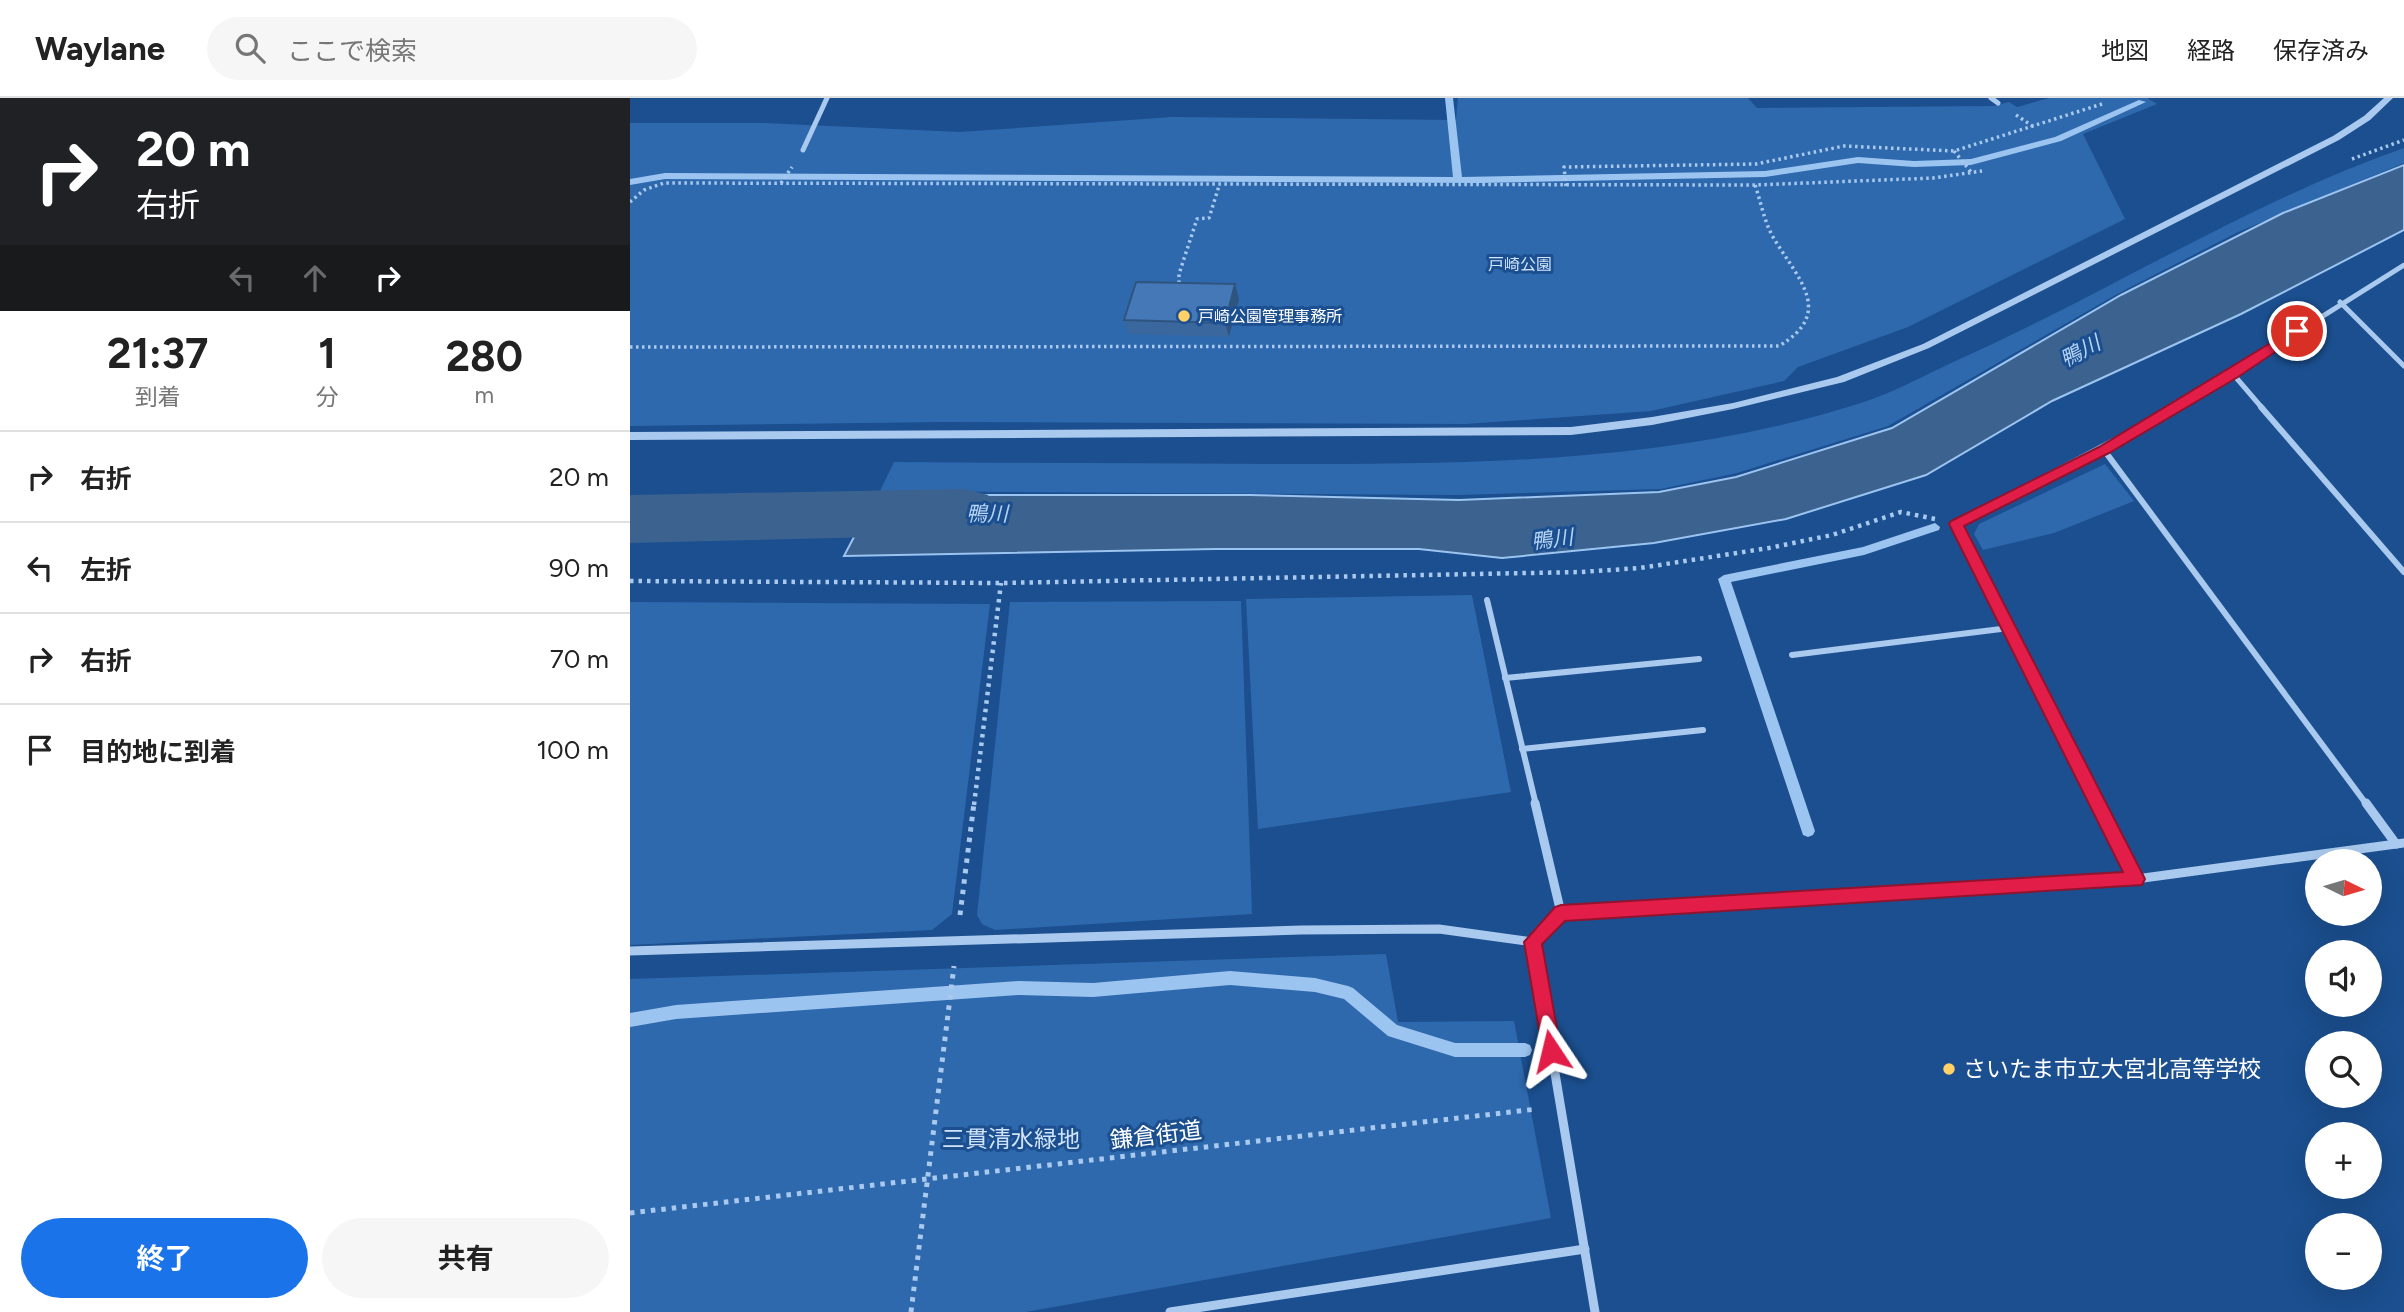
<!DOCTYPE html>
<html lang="ja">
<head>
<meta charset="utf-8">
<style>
  :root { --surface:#fff; --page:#f6f6f6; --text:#222; --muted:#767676; --line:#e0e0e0; --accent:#1a73e8 }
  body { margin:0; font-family:Figtree,"Noto Sans JP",sans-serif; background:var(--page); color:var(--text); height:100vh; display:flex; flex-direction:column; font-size:26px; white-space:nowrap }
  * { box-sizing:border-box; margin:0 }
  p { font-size:23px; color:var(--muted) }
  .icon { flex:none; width:38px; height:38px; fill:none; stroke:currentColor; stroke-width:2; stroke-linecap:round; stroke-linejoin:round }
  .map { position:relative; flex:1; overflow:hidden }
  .drawer { display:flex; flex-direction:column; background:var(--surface); width:630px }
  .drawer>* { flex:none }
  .top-card { background:#202124; color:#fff; overflow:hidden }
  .needle { width:46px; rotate:95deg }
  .fabs { position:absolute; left:1675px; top:751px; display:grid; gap:14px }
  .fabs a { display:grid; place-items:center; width:77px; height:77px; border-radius:50%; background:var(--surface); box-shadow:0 7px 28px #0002; font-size:35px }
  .pin { position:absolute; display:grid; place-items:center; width:60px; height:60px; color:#fff; margin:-30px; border:4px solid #fff; border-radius:50%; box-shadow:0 2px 7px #0007 }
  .me { position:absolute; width:77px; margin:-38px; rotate:350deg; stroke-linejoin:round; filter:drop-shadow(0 0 5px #0008) }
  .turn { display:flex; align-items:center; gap:24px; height:147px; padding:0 21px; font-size:32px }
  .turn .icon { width:91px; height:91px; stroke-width:2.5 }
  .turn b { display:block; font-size:49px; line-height:60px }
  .lanes { display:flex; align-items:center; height:66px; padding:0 21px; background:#0003; justify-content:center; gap:35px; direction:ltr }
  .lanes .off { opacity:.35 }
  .eta { display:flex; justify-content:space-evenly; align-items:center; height:119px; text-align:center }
  .eta b { font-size:42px; font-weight:700; line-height:49px }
  .action { display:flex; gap:14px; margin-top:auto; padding:14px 21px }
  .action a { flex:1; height:80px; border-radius:42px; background:var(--accent); color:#fff; font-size:28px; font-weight:700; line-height:80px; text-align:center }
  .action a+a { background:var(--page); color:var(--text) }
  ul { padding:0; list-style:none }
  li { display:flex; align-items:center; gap:21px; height:91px; padding:0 21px; border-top:2px solid var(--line) }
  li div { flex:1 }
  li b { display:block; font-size:26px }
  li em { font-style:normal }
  header { display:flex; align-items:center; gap:42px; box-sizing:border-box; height:98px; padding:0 35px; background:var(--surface); border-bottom:2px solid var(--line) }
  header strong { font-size:33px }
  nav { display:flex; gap:38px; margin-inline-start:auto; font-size:24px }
  .search { width:490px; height:63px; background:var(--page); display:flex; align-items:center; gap:18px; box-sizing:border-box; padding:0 24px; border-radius:38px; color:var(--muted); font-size:26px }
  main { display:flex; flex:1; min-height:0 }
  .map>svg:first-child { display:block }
  .green { fill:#2e69ad }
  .water { fill:#3c6290; stroke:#9cc4f0; stroke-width:2 }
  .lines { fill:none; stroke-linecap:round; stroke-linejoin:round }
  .stream { fill:#9cc4f0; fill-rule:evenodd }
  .river { fill:#3c6290; fill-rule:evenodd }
  .path-far2 { stroke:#a9c9ee; stroke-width:3.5; stroke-dasharray:2.5 3.5; stroke-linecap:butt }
  .path-far1 { stroke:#a9c9ee; stroke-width:4.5; stroke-dasharray:3.5 5; stroke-linecap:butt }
  .path { stroke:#a9c9ee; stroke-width:5; stroke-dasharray:4.5 6; stroke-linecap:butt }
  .minor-far2 { stroke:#a9c9ee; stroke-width:5 }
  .minor-far1 { stroke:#a9c9ee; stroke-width:6 }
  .minor { stroke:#a9c9ee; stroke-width:9 }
  .tertiary { fill:#a9c9ee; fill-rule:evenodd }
  .wall { fill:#3a679d }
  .shaded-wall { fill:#305480 }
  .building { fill:#4478b7; stroke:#305480; stroke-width:2 }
  .route { fill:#e11d48; stroke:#92132f; stroke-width:2 }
  .poi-dot { fill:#ffd166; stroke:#1b4f8f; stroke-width:2.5 }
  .labels { text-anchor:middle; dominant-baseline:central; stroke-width:6; stroke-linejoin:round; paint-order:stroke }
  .far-park-label { font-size:16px; fill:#cfe3fa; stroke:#1b4f8f }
  .far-poi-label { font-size:16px; fill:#fff; stroke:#1b4f8f; text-anchor:start }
  .water-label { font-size:21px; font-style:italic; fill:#b5d3f5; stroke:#1b4f8f }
  .near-poi-label { font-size:23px; fill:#fff; stroke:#1b4f8f; text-anchor:start }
  .near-street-label { font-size:23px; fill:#fff; stroke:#1b4f8f }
  .near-park-label { font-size:23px; fill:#cfe3fa; stroke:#1b4f8f }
</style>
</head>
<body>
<header>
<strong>Waylane</strong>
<div class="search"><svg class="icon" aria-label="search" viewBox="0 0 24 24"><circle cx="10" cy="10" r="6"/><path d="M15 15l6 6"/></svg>ここで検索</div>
<nav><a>地図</a><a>経路</a><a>保存済み</a></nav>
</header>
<main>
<section class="drawer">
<div class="top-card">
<div class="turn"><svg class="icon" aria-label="right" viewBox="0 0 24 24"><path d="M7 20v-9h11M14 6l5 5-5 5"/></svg><div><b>20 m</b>右折</div></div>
<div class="lanes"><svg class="icon off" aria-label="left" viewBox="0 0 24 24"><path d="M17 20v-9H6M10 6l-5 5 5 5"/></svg><svg class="icon off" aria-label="ahead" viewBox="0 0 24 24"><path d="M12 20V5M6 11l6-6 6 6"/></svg><svg class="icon" aria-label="right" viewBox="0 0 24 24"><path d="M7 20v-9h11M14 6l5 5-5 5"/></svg></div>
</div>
<div class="eta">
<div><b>21:37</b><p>到着</p></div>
<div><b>1</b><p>分</p></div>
<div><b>280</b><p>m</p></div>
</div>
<ul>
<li><svg class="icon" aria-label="right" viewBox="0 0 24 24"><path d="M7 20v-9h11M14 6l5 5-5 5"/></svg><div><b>右折</b></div><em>20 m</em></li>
<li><svg class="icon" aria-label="left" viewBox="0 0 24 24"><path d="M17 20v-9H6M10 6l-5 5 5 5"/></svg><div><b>左折</b></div><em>90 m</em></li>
<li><svg class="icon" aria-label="right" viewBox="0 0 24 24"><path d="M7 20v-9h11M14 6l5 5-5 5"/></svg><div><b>右折</b></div><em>70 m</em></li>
<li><svg class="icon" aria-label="arrive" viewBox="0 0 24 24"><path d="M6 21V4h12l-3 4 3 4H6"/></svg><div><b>目的地に到着</b></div><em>100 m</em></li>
</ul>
<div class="action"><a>終了</a><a>共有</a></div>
</section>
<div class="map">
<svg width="1774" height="1214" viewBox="0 0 1774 1214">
  <rect width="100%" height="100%" fill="#1b4f8f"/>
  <!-- green -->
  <g class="green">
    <polygon points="828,0 1118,0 1127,10 1363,8 1379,4 1387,9 1419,0 1517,0 1527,6 1453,36 1495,121 1278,229 1168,269 1154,283 1021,313 835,326 313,324 0,328 0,25 134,25 330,34 542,19 826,22"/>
    <path d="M 1774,50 L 1774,65 L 1608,134 L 1489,195 L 1258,328 L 1107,375 L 1031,391 L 828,397 L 250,393 L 264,364 C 394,365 523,365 652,366 C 848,366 1042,365 1231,305 C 1265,294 1299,275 1332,260 C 1481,193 1620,104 1774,50 Z"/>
    <polygon points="1475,366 1504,403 1424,435 1353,452 1344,436 1349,426"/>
    <polygon points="842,497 881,694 628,731 616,501"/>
    <polygon points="611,503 622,816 365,832 352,826 347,817 380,504"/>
    <polygon points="0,504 360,506 322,816 302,832 0,847"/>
    <polygon points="756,856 768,924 884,923 921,1120 396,1214 0,1214 0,881"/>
  </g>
  <!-- water -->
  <polygon class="water" points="1774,67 1774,132 1611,216 1422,303 1296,377 1156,421 1024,445 872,460 789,451 585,451 214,458 246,397 620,397 829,402 1029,394 1106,379 1262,330 1491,197 1653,115"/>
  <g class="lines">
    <!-- stream -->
    <g class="stream">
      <polygon points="815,0 823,0 832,79 1135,73 1228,59 1284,63 1341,61 1425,39 1509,2 1516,4 1431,43 1341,67 1284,69 1228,65 1135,79 850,85 35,81 0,87 0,81 35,75 823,79"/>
      <polygon points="1305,425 1310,429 1309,432 1234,457 1101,484 1185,733 1183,737 1178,739 1173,737 1088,481 1094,477 1233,449"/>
      <polygon points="600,873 685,880 718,888 723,890 767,927 825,945 895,945 900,947 902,952 900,957 895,959 825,959 758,938 714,901 685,894 600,887 463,899 389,897 46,921 0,929 0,915 46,907 389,883 463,885"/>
    </g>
    <!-- river -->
    <polygon class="river" points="335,391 358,397 367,414 358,431 335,437 0,445 0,397"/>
    <!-- path-far2 -->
    <g class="path-far2">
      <polyline points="1386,17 1404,29"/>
      <polyline points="1324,53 1341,74"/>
      <polyline points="1722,61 1774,42"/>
      <polyline points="151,85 162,69"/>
      <polyline points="936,88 934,69 1126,66 1214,48 1324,53 1472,6"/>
      <polyline points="0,104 14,92 34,85 1125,87 1303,80 1352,73"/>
      <polyline points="549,191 549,176 567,121 579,120 589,88"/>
      <path d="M 0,249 L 1149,248 C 1206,214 1167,180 1143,139 C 1134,123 1131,104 1125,87"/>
    </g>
    <!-- path-far1 -->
    <g class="path-far1">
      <polyline points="0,483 371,485 951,474 1010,470 1139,450 1202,437 1271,414 1305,421"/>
      <polyline points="344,707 371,485"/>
    </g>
    <!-- path -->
    <g class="path">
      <polyline points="330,817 344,705"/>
      <polyline points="0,1115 907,1011"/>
      <polyline points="281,1214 324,868"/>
    </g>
    <!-- minor-far2 -->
    <g class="minor-far2">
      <polyline points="1361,0 1368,5"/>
      <polyline points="173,52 197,0"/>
      <polyline points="1710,204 1774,268"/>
      <polyline points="1603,276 1633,311"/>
      <polyline points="1545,311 1774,167"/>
    </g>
    <!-- minor-far1 -->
    <g class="minor-far1">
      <polyline points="1631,309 1774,474"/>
      <polyline points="1474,352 1737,707"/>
      <polyline points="857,502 906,707"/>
      <polyline points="1162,557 1379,530"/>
      <polyline points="875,580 1069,561"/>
      <polyline points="892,651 1073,632"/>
      <polyline points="1469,707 1326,426 1548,309"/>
    </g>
    <!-- minor -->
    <g class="minor">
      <polyline points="905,705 931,815"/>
      <polyline points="1468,705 1506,781"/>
      <polyline points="1736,705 1766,746"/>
      <polyline points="0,853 671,832 809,831 903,844"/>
      <polyline points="540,1214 955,1151"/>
      <polyline points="965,1214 903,844 931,815 1506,781 1774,745"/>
    </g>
    <!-- tertiary -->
    <polygon class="tertiary" points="1754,0 1763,0 1740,22 1709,42 1299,250 1214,284 1103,311 1022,327 941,337 0,342 0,334 941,329 1022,319 1103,305 1207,279 1293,246 1703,38 1734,18"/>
  </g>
  <!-- wall -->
  <polygon class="wall" points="605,186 609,201 599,239 499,236 494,222"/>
  <!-- shaded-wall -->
  <polygon class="shaded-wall" points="605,186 609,201 599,239 595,225"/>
  <!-- building -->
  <polygon class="building" points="506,184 605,186 595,225 494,222"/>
  <!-- route -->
  <polygon class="route" points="1667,229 1673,233 1672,236 1608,279 1479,355 1334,428 1512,775 1515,781 1512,787 935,823 912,846 931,953 928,960 921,963 914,960 894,844 925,809 931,807 1493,774 1319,426 1321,423 1469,349"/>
  <!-- markers -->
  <g class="poi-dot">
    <circle cx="554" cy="218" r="7"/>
    <circle cx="1319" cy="971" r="7"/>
  </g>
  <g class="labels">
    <!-- far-park labels -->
    <g class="far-park-label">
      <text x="890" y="166">戸崎公園</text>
    </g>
    <!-- far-poi labels -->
    <g class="far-poi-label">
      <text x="568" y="218">戸崎公園管理事務所</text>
    </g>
    <!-- water labels -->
    <g class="water-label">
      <text transform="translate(1450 253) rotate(-28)">鴨川</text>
      <text x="357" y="415">鴨川</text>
      <text transform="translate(922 441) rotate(-7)">鴨川</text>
    </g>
    <!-- near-poi labels -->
    <g class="near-poi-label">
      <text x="1333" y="971">さいたま市立大宮北高等学校</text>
    </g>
    <!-- near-street labels -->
    <g class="near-street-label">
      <text transform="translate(526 1037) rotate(-7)">鎌倉街道</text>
    </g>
    <!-- near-park labels -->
    <g class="near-park-label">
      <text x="381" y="1041">三貫清水緑地</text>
    </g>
  </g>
</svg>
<div class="fabs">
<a><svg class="needle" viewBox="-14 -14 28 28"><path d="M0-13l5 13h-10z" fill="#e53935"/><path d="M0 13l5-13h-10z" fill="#767676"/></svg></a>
<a><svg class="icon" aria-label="sound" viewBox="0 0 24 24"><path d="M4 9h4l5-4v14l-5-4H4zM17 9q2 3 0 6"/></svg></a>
<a><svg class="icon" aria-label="search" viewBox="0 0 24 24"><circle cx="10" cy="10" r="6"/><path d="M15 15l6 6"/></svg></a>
<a>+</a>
<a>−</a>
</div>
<div class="pin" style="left:1667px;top:233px;background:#d93025"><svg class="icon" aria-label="arrive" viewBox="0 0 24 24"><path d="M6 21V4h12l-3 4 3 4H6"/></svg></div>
<svg class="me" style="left:921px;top:953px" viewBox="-20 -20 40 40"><path d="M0-17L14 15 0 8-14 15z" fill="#e11d48" stroke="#fff" stroke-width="4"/></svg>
</div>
</main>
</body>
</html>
